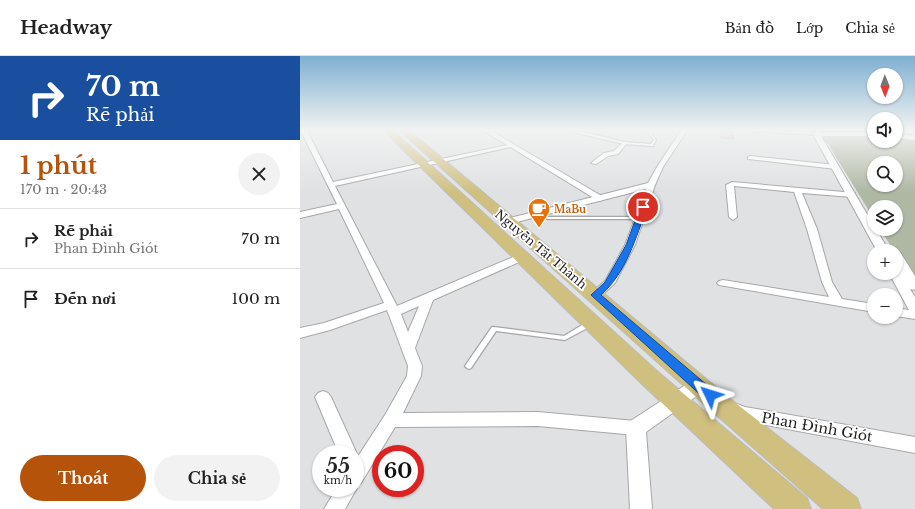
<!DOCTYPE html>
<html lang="vi">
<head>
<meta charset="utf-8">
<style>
  :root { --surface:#fff; --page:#f2f2f2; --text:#222; --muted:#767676; --line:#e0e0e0; --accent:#b45309 }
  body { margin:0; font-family:"Libre Baskerville",serif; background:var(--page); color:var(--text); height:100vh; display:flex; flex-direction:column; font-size:15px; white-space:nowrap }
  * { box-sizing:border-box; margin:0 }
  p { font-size:13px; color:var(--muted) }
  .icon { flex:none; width:22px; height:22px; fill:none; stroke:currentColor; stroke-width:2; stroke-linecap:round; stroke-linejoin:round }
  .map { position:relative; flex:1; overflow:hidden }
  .side { display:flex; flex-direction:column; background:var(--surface); width:300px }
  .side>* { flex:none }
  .banner { background:#1a4fa0; color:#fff; overflow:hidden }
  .needle { width:26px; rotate:179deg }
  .buttons { position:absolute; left:567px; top:12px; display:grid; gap:8px }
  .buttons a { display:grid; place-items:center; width:36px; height:36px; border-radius:50%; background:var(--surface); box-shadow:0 1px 3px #0004; font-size:20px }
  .speed { position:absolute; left:12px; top:389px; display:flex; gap:8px; font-size:20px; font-weight:700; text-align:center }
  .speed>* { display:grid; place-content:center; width:52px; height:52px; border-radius:50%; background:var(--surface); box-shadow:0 1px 3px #0004; line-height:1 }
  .speed small { font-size:10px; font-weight:400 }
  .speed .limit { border:6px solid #d22; background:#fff; color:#111 }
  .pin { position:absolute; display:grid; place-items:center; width:34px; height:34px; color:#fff; margin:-17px; border:2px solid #fff; border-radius:50%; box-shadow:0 1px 4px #0007 }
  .me { position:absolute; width:44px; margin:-22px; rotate:311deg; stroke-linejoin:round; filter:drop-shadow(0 0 3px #0008) }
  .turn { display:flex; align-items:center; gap:14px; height:84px; padding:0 20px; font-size:18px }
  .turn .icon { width:52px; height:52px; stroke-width:2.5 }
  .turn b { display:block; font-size:28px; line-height:34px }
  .round { display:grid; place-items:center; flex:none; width:42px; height:42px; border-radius:21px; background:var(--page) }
  .headline { display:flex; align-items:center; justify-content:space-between; height:68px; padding:0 20px }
  h1 { font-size:24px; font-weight:700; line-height:30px; color:var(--accent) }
  .button { display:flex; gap:8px; margin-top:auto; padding:8px 20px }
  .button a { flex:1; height:46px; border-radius:24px; background:var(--accent); color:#fff; font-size:16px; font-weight:700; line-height:46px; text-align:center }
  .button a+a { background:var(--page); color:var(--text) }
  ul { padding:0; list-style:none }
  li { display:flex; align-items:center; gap:12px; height:60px; padding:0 20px; border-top:1px solid var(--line) }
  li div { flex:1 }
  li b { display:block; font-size:15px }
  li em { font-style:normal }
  header { display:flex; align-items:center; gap:24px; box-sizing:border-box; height:56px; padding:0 20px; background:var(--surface); border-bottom:1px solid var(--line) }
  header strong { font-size:19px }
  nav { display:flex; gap:22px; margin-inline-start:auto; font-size:14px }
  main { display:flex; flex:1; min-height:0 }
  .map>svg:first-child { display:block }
  .green { fill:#afb8a3; fill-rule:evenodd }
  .building { fill:#dec0d6; stroke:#b0afb0 }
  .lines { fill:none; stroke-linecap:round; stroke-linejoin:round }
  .service-casing { stroke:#a7a7a8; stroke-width:2.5 }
  .minor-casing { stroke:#a7a7a8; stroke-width:2 }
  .tertiary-casing { stroke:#a7a7a8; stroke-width:2 }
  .primary-casing { stroke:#bcbcbc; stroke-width:2 }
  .service { fill:#fff; fill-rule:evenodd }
  .minor { fill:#fff; fill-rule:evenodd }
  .tertiary { fill:#fff; fill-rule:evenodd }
  .primary { fill:#d0c07f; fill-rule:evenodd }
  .route { fill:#1a73e8; stroke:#114b97 }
  .labels { text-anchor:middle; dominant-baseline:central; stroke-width:3.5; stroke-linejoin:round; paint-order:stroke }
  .far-food-label { font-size:10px; font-weight:bold; fill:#c56008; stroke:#fff; text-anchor:start }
  .street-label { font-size:12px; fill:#1f1f1f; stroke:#fff }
  .near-street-label { font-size:14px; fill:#1f1f1f; stroke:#fff }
</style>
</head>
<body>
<header>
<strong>Headway</strong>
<nav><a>Bản đồ</a><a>Lớp</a><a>Chia sẻ</a></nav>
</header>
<main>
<section class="side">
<div class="banner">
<div class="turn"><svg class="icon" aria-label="right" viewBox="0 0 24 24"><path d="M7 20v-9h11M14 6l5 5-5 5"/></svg><div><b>70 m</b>Rẽ phải</div></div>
</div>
<div class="headline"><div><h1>1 phút</h1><p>170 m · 20:43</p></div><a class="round"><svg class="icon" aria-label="close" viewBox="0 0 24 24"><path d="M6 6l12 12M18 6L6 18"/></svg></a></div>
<ul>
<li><svg class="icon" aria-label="right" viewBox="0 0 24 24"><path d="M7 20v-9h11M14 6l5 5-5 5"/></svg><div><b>Rẽ phải</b><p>Phan Đình Giót</p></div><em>70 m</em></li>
<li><svg class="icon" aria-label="arrive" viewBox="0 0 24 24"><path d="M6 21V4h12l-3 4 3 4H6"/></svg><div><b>Đến nơi</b></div><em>100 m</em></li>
</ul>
<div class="button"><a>Thoát</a><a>Chia sẻ</a></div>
</section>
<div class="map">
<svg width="615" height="453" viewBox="0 0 615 453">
  <rect width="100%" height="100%" fill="#e0e1e2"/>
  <!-- green -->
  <path class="green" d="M 519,78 L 574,78 L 574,85 L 596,85 L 596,80 L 615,82 L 615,230 L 596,195 L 594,195 L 580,173 L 596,173 L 596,151 L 574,151 L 574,163 L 528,88 ZM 574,107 L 596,107 L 596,129 L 574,129 Z"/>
  <!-- building -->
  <polygon class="building" points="422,73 433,73 434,83 421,82"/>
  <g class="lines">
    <!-- service casing -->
    <g class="service-casing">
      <g id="service">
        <polygon points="271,73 274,73 279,75 324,86 351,88 354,84 346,73 348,73 356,84 353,90 352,90 324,88 277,77"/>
        <polygon points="454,73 519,77 520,78 519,79 453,75"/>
        <polygon points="228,159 249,161 339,161 341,162 339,163 249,163 230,161 228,161"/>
        <polygon points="287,266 291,266 292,268 291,270 265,284 196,275 171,312 169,313 167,312 165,310 192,271 194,271 264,280"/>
      </g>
    </g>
    <!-- minor casing -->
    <g class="minor-casing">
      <g id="minor">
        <path d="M 0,73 L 6,73 L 33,126 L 212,88 L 215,90 L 35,130 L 97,250 L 218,199 L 226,199 L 227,201 L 226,203 L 133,244 L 115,292 L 122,310 L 121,320 L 103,357 L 238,356 L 336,365 L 342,367 L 344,372 L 342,377 L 336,379 L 238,370 L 95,371 L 61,427 L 56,429 L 57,432 L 45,453 L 24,453 L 37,432 L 55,432 L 55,405 L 85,359 L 107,320 L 108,310 L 87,254 L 30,274 L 0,282 L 0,272 L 24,267 L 84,247 L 39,153 L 0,162 L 0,156 L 37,148 ZM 119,250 L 108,276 L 101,258 Z"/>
        <polygon points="382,73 388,73 363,111 355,129 335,189 315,227 299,242 291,242 289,239 305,225 325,189 346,133 209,168 205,165 206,163 348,127 357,111"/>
        <polygon points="324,85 327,87 318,98 308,100 296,108 291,107 304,97 314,95"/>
        <polygon points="450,100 536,109 539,111 536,113 448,103 448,101"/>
        <polygon points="432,126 555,137 555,141 552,141 502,137 517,173 532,226 542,243 574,248 574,256 419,229 417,227 419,225 423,224 529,241 522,226 507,173 494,136 434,130 437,161 433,164 429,161 426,129"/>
        <polygon points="596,252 615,255 615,263 596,260"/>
        <polygon points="23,335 28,337 31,341 57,398 55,402 55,398 39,398 15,341 18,337"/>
        <polygon points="437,348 445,351 615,381 615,397 445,365 431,360 429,355 431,350"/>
      </g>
    </g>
    <!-- tertiary casing -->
    <g class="tertiary-casing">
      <g id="tertiary">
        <polygon points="181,73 188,73 305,142 300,145 297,144"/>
        <polygon points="514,73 520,73 521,76 574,76 574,80 521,80 574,170 574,173 576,173 589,195 577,195 514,80 516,78"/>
        <polygon points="596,78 615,80 615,84 596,82"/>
        <polygon points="596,195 600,196 615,220 615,234 610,233 615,241 615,258 610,256 589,217 596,217 596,213 599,214 596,209"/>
        <polygon points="399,322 405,324 408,329 405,334 346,376 352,453 330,453 326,372 329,366 393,324"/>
      </g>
    </g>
    <!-- primary casing -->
    <g class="primary-casing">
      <g id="primary">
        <polygon points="82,73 91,73 358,316 507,442 511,453 474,453 342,328"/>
        <polygon points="98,73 107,73 429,342 557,442 561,453 523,453 413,356"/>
      </g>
    </g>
    <!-- service -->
    <use href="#service" class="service"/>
    <!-- minor -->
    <use href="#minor" class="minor"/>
    <!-- tertiary -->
    <use href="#tertiary" class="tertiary"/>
    <!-- primary -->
    <use href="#primary" class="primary"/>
  </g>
  <!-- sky -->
  <linearGradient id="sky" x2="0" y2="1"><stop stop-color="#7eb0d1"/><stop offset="0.54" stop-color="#f1f2f2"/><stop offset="1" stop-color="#f1f2f2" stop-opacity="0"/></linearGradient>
  <rect width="615" height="136" fill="url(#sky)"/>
  <!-- route -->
  <path class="route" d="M 343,149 L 347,151 C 336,182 326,217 301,239 L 414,335 L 416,339 L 414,343 L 410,344 L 405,343 L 291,239 L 305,226 L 326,189 L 340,151 Z"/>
  <!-- icons -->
  <defs>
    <g id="cafe-pin" transform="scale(1.15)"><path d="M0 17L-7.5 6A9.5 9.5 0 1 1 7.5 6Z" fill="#e8710a" stroke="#fff"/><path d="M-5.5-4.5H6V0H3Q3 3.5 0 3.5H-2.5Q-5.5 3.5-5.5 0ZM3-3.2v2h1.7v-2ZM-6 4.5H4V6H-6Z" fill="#fff"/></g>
  </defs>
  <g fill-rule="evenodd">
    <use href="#cafe-pin" x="239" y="153"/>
  </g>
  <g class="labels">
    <!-- far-food labels -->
    <g class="far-food-label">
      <text x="254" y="153">MaBu</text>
    </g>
    <!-- street labels -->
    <g class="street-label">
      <text transform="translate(241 193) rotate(40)">Nguyễn Tất Thành</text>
    </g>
    <!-- near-street labels -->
    <g class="near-street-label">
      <text transform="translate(517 371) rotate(10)">Phan Đình Giót</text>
    </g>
  </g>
</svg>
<div class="buttons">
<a><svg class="needle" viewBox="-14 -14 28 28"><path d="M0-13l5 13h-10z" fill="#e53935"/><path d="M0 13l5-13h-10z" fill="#767676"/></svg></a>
<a><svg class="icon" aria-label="sound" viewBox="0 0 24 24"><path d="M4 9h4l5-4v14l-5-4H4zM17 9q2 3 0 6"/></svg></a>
<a><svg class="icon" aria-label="search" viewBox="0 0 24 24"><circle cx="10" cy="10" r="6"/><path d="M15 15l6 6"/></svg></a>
<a><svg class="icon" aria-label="layers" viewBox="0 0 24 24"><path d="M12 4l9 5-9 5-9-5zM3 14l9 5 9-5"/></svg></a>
<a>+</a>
<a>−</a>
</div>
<div class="speed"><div>55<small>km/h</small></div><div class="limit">60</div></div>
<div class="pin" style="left:343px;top:151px;background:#d93025"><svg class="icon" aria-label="arrive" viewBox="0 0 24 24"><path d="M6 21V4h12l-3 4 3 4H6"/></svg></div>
<svg class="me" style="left:410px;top:339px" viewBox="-20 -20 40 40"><path d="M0-17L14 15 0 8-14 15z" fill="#1a73e8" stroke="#fff" stroke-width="4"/></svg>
</div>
</main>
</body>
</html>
